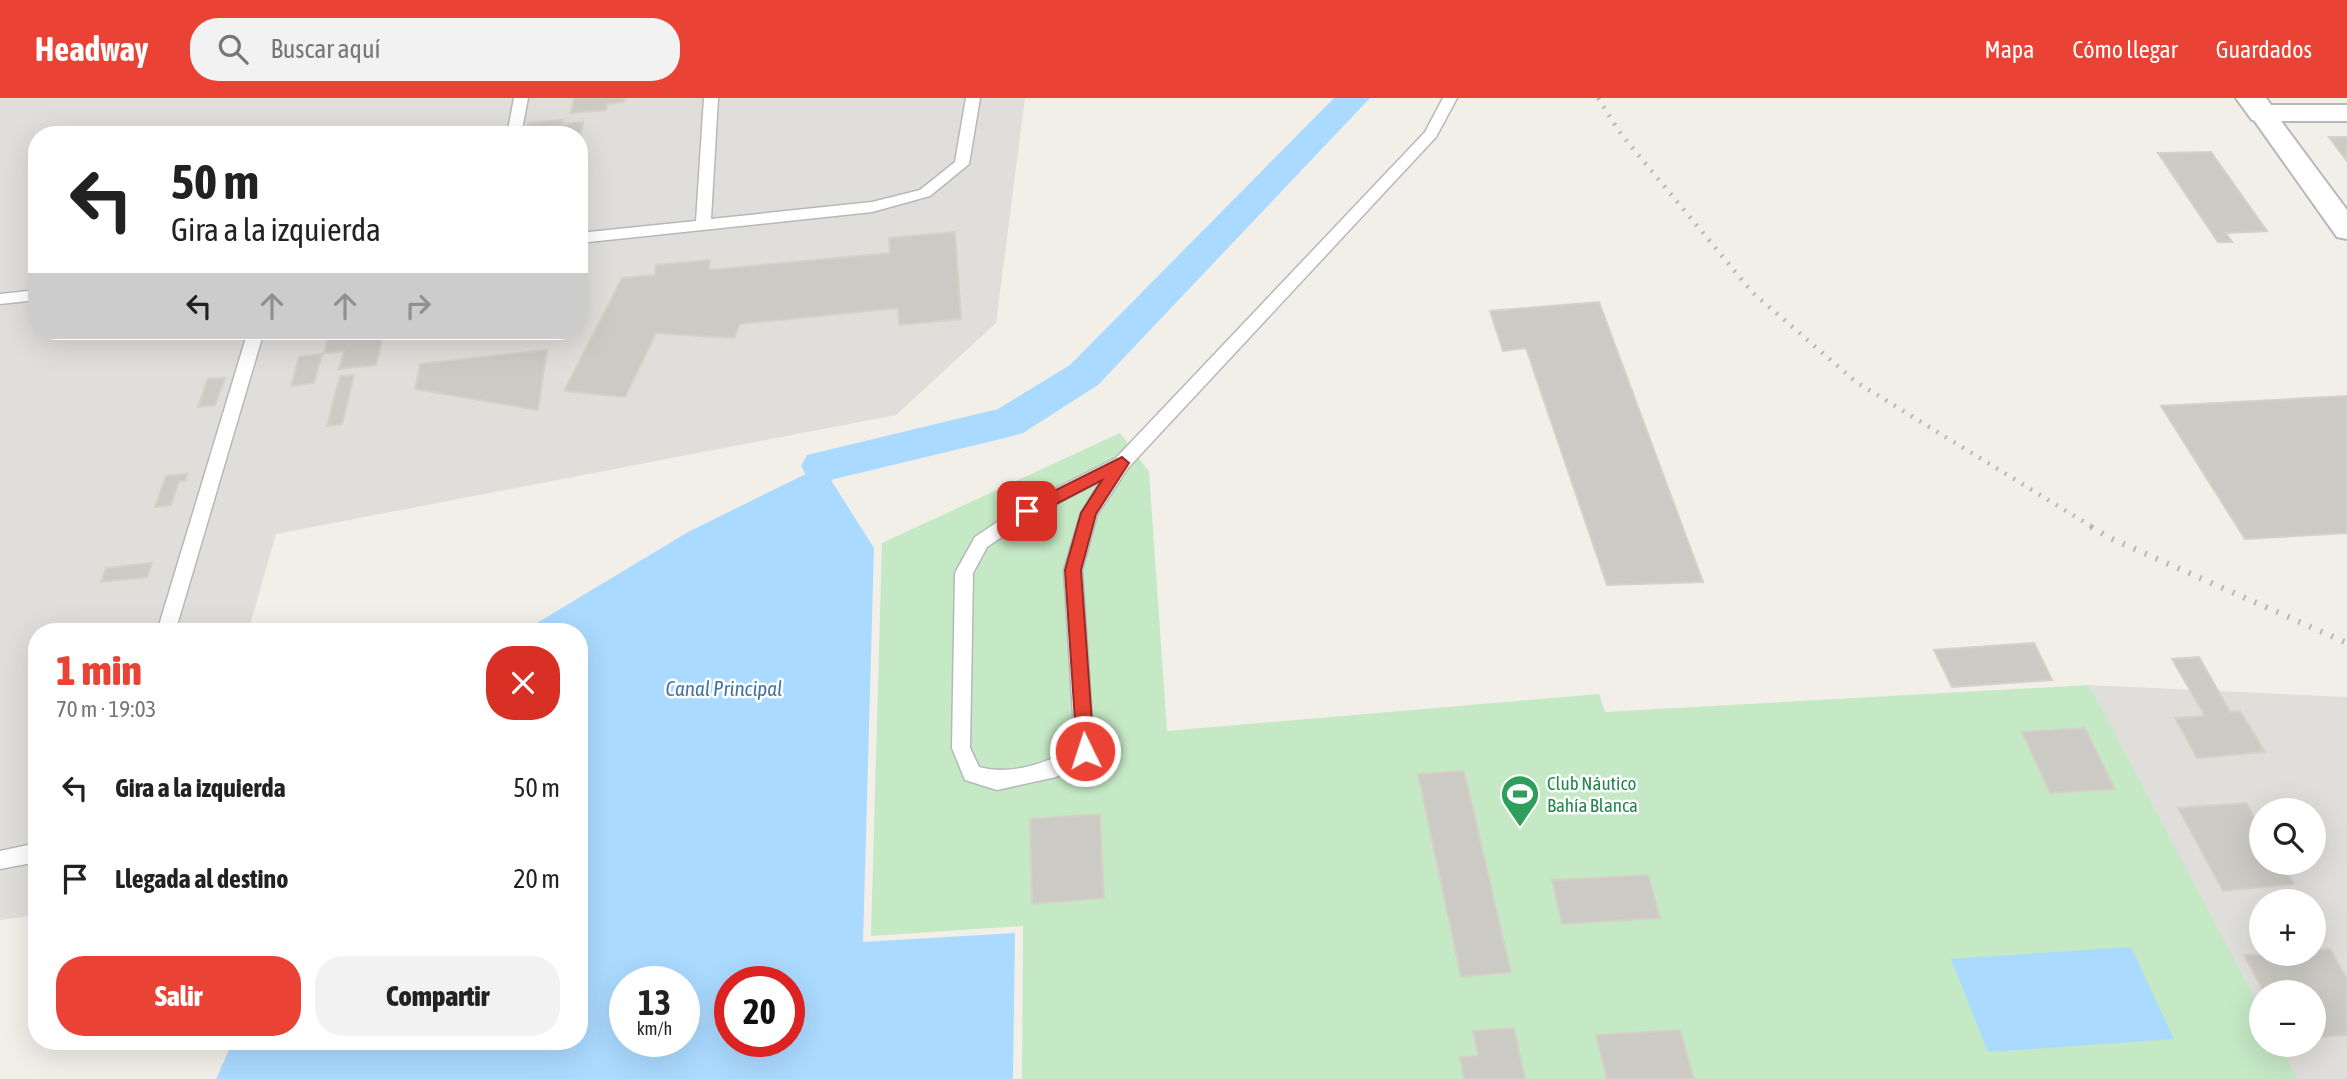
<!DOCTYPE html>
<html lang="es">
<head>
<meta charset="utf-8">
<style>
  :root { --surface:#fff; --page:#f2f2f2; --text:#222; --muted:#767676; --accent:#ea4335 }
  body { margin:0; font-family:"Asap Condensed",sans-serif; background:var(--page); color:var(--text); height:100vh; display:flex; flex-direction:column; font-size:26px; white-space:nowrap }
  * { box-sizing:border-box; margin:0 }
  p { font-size:23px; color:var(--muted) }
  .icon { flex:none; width:38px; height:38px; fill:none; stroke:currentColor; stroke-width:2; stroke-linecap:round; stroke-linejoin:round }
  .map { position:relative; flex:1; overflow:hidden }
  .side { position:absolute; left:28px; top:525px; width:560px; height:427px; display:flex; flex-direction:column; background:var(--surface); border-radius:28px; box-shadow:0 7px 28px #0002 }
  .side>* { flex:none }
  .top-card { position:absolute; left:28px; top:28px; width:560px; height:214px; border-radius:28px; box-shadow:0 7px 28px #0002; background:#fff; color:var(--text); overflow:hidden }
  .tools { position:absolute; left:2249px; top:700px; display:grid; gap:14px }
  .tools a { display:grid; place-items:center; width:77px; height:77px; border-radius:50%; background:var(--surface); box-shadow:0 7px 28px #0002; font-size:35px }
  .speed { position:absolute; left:609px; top:868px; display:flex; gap:14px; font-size:35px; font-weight:700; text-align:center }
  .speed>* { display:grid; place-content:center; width:91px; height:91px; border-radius:50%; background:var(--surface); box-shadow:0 7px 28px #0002; line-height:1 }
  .speed small { font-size:18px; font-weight:400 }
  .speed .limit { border:10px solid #d22; background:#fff; color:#111 }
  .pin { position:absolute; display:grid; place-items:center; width:60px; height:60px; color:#fff; margin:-30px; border-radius:14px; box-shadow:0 4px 10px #0006 }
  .me { position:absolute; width:77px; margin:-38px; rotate:356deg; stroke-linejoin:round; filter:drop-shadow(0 0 5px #0008) }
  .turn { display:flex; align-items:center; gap:24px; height:147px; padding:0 28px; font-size:32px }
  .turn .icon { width:91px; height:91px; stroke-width:2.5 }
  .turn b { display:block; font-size:49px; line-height:60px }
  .lanes { display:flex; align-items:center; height:66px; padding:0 28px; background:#0003; justify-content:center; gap:35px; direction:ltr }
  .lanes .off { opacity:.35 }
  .round { display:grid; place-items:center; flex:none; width:74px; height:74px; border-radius:28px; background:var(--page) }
  .summary { display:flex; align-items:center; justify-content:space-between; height:119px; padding:0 28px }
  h1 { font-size:42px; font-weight:800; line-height:52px; color:var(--accent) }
  .action { display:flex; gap:14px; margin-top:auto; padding:14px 28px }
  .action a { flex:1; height:80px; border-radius:28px; background:var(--accent); color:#fff; font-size:28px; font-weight:800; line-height:80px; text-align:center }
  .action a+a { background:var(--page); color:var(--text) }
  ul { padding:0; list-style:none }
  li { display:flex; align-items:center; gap:21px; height:91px; padding:0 28px }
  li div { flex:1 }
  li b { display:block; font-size:26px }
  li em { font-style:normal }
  header { display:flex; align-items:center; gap:42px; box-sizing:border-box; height:98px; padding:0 35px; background:var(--accent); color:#fff }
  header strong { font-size:33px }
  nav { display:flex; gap:38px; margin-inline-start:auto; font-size:24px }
  .search { width:490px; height:63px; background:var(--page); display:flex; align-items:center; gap:18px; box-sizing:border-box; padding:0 24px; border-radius:28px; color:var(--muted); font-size:26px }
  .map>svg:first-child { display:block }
  .industrial { fill:#e0deda; fill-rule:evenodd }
  .green { fill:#c5e8c5 }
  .water { fill:#aadaff; fill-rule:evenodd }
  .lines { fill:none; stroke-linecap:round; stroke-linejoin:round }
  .canal { fill:#aadaff; fill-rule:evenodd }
  .building { fill:#cccac5; stroke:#d6d1c6; stroke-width:2 }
  .lane-casing { stroke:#b5b8bc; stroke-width:3 }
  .street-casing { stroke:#b5b8bc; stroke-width:4 }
  .secondary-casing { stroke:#b6babf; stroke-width:4 }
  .lane { fill:#fff; fill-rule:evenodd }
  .street { fill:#fff; fill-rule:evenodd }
  .secondary { fill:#fff; fill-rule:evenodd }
  .rail-far1 { stroke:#b6b7b8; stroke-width:4.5; stroke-dasharray:2 8; stroke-linecap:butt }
  .rail { stroke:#b6b7b8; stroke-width:6; stroke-dasharray:2 10; stroke-linecap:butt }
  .route { fill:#ea4335; stroke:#982c22; stroke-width:2 }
  .labels { text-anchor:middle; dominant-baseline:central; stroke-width:5; stroke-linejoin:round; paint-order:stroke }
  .leisure-label { font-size:19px; fill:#27864d; stroke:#fff; text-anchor:start }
  .water-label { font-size:21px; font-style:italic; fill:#4174aa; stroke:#fff }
</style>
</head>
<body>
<header>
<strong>Headway</strong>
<div class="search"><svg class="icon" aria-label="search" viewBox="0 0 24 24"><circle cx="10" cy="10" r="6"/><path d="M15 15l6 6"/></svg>Buscar aquí</div>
<nav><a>Mapa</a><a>Cómo llegar</a><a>Guardados</a></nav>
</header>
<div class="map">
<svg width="2347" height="981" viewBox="0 0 2347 981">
  <rect width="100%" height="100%" fill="#f1efe8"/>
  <!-- industrial -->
  <g class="industrial">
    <path d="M 0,0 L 1025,0 L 996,225 L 896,317 L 276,436 L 248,534 L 37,534 L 37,817 L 0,822 ZM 37,37 L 579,37 L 579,233 L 37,233 Z"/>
    <path d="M 2089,587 L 2347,599 L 2347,981 L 2293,981 L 2275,947 L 2314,947 L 2314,894 L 2261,894 L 2261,919 ZM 2261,712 L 2314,712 L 2314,765 L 2261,765 ZM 2261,803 L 2314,803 L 2314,856 L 2261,856 Z"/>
  </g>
  <!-- green -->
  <polygon class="green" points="1120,335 1149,374 1167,633 1599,596 1605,614 2089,587 2261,912 2261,947 2279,947 2297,981 1022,981 1023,828 871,838 882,445"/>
  <!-- water -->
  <g class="water">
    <path d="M 822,368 L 874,450 L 863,844 L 1015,835 L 1013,981 L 216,981 L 233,943 L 579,943 L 579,534 L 522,534 L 688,434 ZM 625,884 L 684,884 L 684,943 L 625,943 ZM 730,884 L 789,884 L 789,943 L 730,943 Z"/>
    <polygon points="2131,849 2174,941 1988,954 1951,861"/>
  </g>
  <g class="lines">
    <!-- canal -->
    <polygon class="canal" points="1334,0 1370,0 1098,287 1023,335 1009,339 822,384 807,379 801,368 807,357 998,311 1070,267"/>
  </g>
  <!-- building -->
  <g class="building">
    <polygon points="574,0 625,0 624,4 607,6 606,12 571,15"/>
    <polygon points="563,22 563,26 583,24 579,47 579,37 525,37 528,25"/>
    <polygon points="2329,39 2347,39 2347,63"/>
    <polygon points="2211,54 2267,133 2226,135 2232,144 2218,144 2158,55"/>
    <polygon points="955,134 961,221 899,227 898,210 740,226 734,240 656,235 625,299 564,293 622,180 655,177 656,167 710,162 709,172 890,155 889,140"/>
    <polygon points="1599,204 1703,484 1607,487 1526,250 1503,253 1490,213"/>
    <polygon points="330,233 384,233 376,267 339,271 344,253 324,255"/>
    <polygon points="547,252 538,312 415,291 420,266"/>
    <polygon points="322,256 314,285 291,288 299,259"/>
    <polygon points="354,277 342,326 327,328 340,278"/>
    <polygon points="225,280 215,307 198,309 208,281"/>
    <polygon points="2347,298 2347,435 2245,441 2161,308"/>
    <polygon points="187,376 185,383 179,383 171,407 155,409 166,378"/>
    <polygon points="152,465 147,479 101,484 106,470"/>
    <polygon points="2034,545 2052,582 1952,589 1934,552"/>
    <polygon points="2199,559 2230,614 2240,613 2265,654 2197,660 2175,620 2205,618 2172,561"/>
    <polygon points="2085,630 2115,691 2050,695 2022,634"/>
    <polygon points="1464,673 1511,874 1461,879 1418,676"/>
    <polygon points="2246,705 2261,730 2261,765 2281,765 2294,786 2223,793 2178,710"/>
    <polygon points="1100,716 1104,800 1032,806 1030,721"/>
    <polygon points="1648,777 1660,820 1562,826 1552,782"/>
    <polygon points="2330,851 2347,881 2347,937 2314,940 2314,894 2264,894 2244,857 2314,856 2314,852"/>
    <polygon points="1514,930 1525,981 1464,981 1460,959 1478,958 1473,933"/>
    <polygon points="1680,932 1694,981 1607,981 1596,937"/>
  </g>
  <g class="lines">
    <!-- lane casing -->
    <g class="lane-casing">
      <g id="lane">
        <polygon points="514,0 528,0 521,37 507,37"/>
        <polygon points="704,0 718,0 711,121 872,104 920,92 955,64 966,0 980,0 969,66 930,98 872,114 579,145 579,135 696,123"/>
        <path d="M 1443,0 L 1457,0 L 1436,39 L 1128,370 L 1097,417 L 1082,472 L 1094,653 L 1092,659 L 1056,679 L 997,692 L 965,682 L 952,650 L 955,475 L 975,439 L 1021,408 L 1116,360 L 1425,34 ZM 1101,383 L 1081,415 L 1064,472 L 1075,649 C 1047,665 1011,678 979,669 L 970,650 L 973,475 L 987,449 L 1033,418 Z"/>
        <polygon points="37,192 37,202 0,206 0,196"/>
        <polygon points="248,233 264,233 175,534 157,534"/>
        <polygon points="37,745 37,764 0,771 0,753"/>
      </g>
    </g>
    <!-- street casing -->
    <g class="street-casing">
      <polygon id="street" points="2262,7 2347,7 2347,23 2281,23 2347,112 2347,141 2337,139 2249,15 2253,9"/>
    </g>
    <!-- secondary casing -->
    <g class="secondary-casing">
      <polygon id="secondary" points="2236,0 2266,0 2277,15 2272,22 2262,24 2252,22"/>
    </g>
    <!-- lane -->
    <use href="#lane" class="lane"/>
    <!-- street -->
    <use href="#street" class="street"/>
    <!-- secondary -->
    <use href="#secondary" class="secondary"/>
    <!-- rail-far1 -->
    <polyline class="rail-far1" points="1598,0 1621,36 1752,194 1856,284 2094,430"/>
    <!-- rail -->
    <polyline class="rail" points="2091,429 2110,440 2347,545"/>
  </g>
  <!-- route -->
  <polygon class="route" points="1122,359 1129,365 1096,416 1081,472 1094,653 1091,658 1085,660 1079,658 1077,653 1065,472 1081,415 1102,382 1033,418 1027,419 1020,413 1022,409"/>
  <!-- icons -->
  <defs>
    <g id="stadium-pin" transform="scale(2.0125)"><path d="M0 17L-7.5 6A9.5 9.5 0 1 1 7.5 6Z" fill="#2e9e5b" stroke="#fff"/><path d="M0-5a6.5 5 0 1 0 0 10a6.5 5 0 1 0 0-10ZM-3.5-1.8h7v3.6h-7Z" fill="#fff"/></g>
  </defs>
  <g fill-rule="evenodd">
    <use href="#stadium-pin" x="1520" y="696"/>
  </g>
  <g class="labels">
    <!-- leisure labels -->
    <g class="leisure-label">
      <text x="1547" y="685">Club Náutico<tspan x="1547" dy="22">Bahía Blanca</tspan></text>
    </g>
    <!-- water labels -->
    <g class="water-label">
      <text x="724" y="590">Canal Principal</text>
    </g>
  </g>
</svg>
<div class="tools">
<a><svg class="icon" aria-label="search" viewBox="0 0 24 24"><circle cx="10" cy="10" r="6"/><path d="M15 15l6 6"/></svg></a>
<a>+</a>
<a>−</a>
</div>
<div class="speed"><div>13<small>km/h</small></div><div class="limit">20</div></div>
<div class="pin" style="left:1027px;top:413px;background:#d93025"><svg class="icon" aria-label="arrive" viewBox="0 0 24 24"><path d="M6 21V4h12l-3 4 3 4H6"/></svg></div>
<svg class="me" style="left:1085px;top:653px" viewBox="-20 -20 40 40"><circle r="17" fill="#ea4335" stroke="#fff" stroke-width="3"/><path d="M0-11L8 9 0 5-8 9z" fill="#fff"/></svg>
<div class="top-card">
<div class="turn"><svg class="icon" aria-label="left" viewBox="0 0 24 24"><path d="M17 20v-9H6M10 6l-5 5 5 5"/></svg><div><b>50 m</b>Gira a la izquierda</div></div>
<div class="lanes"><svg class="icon" aria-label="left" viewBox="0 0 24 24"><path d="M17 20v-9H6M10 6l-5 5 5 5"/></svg><svg class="icon off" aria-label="ahead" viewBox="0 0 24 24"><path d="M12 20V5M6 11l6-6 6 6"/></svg><svg class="icon off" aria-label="ahead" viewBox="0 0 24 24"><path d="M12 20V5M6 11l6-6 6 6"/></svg><svg class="icon off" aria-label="right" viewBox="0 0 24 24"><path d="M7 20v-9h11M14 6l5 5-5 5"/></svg></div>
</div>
<section class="side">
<div class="summary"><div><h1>1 min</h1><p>70 m · 19:03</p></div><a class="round" style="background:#d93025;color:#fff"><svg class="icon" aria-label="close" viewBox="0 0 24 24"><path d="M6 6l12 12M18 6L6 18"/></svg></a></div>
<ul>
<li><svg class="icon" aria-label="left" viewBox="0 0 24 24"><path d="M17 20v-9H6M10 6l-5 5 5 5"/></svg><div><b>Gira a la izquierda</b></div><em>50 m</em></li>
<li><svg class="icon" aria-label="arrive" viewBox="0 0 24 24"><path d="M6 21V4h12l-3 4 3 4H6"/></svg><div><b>Llegada al destino</b></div><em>20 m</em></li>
</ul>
<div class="action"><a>Salir</a><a>Compartir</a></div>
</section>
</div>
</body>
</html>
